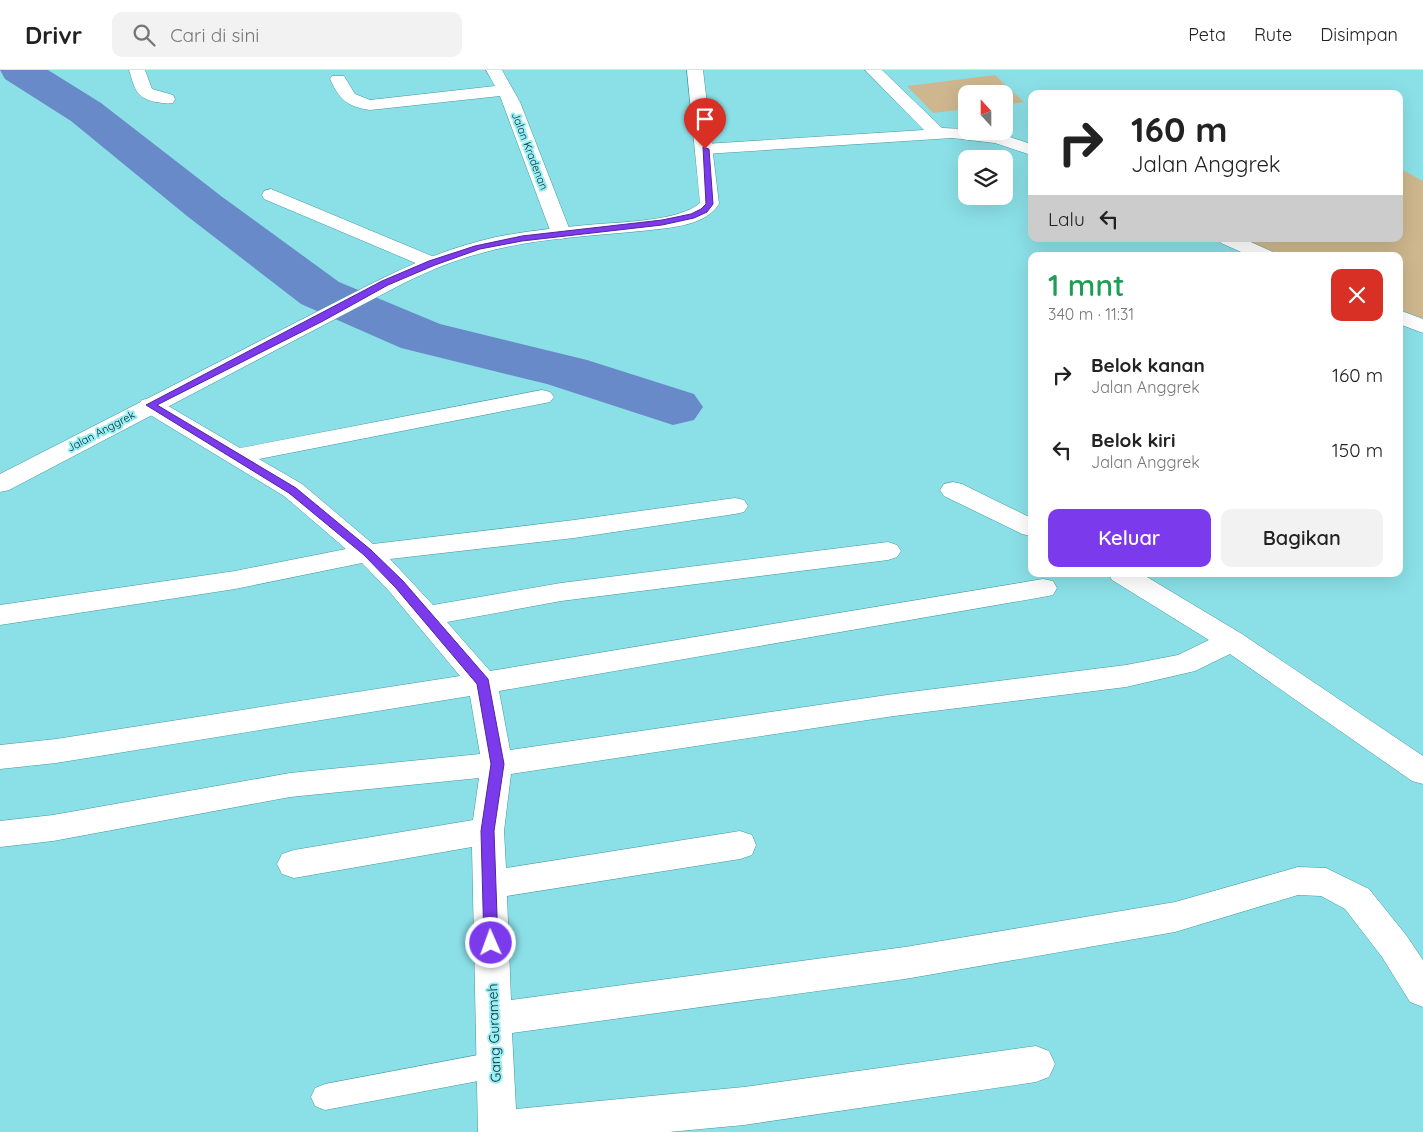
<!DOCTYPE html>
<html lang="id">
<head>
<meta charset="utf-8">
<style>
  :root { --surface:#fff; --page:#f2f2f2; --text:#222; --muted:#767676; --line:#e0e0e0; --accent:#7c3aed }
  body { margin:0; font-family:Quicksand,sans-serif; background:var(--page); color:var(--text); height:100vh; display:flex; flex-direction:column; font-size:19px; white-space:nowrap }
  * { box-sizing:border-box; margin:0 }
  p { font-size:16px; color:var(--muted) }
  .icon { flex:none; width:28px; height:28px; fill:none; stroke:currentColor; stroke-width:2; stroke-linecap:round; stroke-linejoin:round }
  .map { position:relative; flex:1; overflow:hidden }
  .drawer { position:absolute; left:1028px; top:182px; width:375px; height:325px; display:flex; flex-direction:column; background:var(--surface); border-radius:10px; box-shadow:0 5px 20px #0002 }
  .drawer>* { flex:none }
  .hud { position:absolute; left:1028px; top:20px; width:375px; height:152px; border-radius:10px; box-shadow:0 5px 20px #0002; background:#fff; color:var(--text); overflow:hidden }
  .needle { width:32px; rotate:339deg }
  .fabs { position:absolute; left:958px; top:15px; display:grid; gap:10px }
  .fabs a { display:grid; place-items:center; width:55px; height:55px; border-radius:10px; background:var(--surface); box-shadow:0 5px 20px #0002; font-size:25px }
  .pin { position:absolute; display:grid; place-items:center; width:42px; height:42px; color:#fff; margin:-51px -21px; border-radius:50% 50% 50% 0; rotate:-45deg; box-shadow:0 0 5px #0007 }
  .pin .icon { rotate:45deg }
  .me { position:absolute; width:55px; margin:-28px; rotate:358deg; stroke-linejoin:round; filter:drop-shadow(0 0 4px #0008) }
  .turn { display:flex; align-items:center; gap:18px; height:105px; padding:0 20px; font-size:22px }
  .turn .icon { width:65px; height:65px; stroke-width:2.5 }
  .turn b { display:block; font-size:35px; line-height:42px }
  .then { display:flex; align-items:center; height:48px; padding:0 20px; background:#0003; gap:10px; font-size:19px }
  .round { display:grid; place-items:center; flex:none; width:52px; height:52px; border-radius:10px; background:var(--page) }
  .head { display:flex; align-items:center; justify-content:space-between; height:85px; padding:0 20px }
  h1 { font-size:30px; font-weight:600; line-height:38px; color:#1e9e55 }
  .button { display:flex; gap:10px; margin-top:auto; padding:10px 20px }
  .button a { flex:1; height:58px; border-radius:10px; background:var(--accent); color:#fff; font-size:20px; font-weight:600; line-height:58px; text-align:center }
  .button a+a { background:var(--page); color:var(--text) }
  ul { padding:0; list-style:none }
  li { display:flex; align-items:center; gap:15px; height:75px; padding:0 20px }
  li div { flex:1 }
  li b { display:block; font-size:19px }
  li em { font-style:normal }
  header { display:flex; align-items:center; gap:30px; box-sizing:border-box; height:70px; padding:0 25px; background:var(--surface); border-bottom:1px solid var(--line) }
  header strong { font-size:24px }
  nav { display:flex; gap:28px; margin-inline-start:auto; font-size:18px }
  .search { width:350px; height:45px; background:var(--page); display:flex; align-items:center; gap:12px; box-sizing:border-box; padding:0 18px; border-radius:10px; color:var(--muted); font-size:19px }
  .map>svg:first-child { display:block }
  .green { fill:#ceb78e }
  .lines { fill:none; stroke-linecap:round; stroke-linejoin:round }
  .river { fill:#698ac8; fill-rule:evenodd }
  .lane-casing { stroke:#42999f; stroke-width:1 }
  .street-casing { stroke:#42999f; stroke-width:1 }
  .secondary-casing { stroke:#42999f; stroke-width:1 }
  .lane { fill:#fff; fill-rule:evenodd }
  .street { fill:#fff; fill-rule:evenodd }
  .secondary { fill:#fff; fill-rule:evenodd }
  .route { fill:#7c3aed; stroke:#51269a }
  .labels { text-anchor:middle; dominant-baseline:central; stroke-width:4; stroke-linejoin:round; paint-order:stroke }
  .far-street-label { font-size:11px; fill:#052b2e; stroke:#98edf4 }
  .street-label { font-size:14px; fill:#052b2e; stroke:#98edf4 }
</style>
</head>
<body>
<header>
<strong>Drivr</strong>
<div class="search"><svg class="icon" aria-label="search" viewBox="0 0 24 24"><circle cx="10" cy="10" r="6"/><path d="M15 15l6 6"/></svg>Cari di sini</div>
<nav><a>Peta</a><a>Rute</a><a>Disimpan</a></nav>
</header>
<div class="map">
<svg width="1423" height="1062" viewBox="0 0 1423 1062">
  <rect width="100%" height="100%" fill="#8be0e7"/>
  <!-- green -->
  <g class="green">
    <polygon points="995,5 1024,32 1004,35 1004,24 966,24 966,39 933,43 907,16"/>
    <polygon points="1399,98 1423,111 1423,250 1399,239 1399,186 1282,186 1243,169 1399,169"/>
  </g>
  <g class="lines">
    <!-- river -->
    <polygon class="river" points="0,0 48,0 101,33 221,126 339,212 440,254 587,290 694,324 703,337 694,350 673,355 547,314 401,278 301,234 187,146 71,51 5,9"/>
    <!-- lane casing -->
    <g class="lane-casing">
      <polygon id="lane" points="494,982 504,986 508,995 504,1004 494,1008 325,1040 315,1036 311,1027 315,1018 325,1014"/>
    </g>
    <!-- street casing -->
    <g class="street-casing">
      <g id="street">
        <path d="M 129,0 L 145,0 L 152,19 L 173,25 L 175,29 L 173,33 C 167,34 163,33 156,32 C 135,28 135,18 129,0 Z"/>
        <path d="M 486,0 L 502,0 L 520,32 L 571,163 L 568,167 L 561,169 L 554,167 L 551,163 L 500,26 L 370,40 C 346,36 340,30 330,9 L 332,6 L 344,6 L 355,24 L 370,30 L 495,16 Z"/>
        <polygon points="865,0 882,0 942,58 966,59 966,61 998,63 1031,74 1031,85 995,73 952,68 705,84 699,83 696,79 699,75 705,74 924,60"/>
        <polygon points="271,119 439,189 442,193 439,197 432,199 425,197 264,129 262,125 264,121"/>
        <polygon points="1218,169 1244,169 1273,182 1276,186 1250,186 1221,173"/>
        <polygon points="1399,240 1423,249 1423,263 1399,254"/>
        <polygon points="542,320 550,322 554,327 550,332 259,389 302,414 373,474 574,450 735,428 744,430 748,436 744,442 735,444 574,468 390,489 433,535 561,513 888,472 897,475 901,481 897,487 888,490 561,531 447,552 490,601 1043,509 1053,511 1057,518 1053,525 1043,527 499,621 510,680 894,624 1126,595 1178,585 1209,570 1112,510 1109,504 1142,504 1242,564 1423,686 1423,714 1412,711 1230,584 1195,601 1126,617 894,646 511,704 504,761 506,798 740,761 752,765 756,775 752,785 740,789 507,826 511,930 905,877 1175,832 1298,797 1326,798 1369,819 1406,865 1423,890 1423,937 1410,932 1382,887 1345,839 1321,826 1298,825 1175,862 905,909 512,963 516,1039 744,1017 1036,976 1049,981 1055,994 1049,1007 1036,1012 744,1055 669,1062 478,1062 472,777 294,808 282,804 277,794 282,784 294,780 473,750 479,708 290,727 53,771 0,777 0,751 53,745 290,703 480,684 470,626 56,693 0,699 0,675 56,669 460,606 389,521 362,493 235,519 0,555 0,535 235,501 346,479 284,426 142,340 138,335 142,330 150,328 158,330 240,378"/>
        <polygon points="953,412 962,414 1031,448 1031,466 1022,464 944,426 940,420 944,414"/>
      </g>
    </g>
    <!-- secondary casing -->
    <g class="secondary-casing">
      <path id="secondary" d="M 687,0 L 703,0 L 719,134 C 708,151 687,155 668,158 C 606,166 542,166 482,183 C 454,190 429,201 404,213 L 9,420 L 0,422 L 0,404 L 369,215 C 410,194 451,177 496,167 C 526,161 556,158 587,155 C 616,152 679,152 700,133 Z"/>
    </g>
    <!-- lane -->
    <use href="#lane" class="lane"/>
    <!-- street -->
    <use href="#street" class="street"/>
    <!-- secondary -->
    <use href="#secondary" class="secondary"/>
  </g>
  <!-- route -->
  <polygon class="route" points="703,77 709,79 713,134 707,142 694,148 662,155 522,171 480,179 435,195 388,215 323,251 157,335 296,418 371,480 403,511 488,609 504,694 494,761 498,873 496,877 491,879 486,877 484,873 481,761 491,694 477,614 395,517 364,485 289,423 146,335 382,211 429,191 475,176 522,166 662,150 691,144 701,139 706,134"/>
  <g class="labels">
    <!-- far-street labels -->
    <g class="far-street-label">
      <text transform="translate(530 81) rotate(69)">Jalan Kradenan</text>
      <text transform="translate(101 361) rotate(-28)">Jalan Anggrek</text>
    </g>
    <!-- street labels -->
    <g class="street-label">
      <text transform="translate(494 963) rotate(-92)">Gang Gurameh</text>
    </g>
  </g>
</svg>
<div class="fabs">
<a><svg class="needle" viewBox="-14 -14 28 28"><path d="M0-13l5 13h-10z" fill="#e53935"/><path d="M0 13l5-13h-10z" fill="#767676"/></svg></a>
<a><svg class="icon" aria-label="layers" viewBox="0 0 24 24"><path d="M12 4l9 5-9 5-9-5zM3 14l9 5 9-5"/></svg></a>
</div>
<div class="pin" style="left:705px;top:79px;background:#d93025"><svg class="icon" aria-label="arrive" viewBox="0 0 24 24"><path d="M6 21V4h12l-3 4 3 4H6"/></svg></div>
<svg class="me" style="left:491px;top:873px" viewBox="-20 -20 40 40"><circle r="17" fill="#7c3aed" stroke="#fff" stroke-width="3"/><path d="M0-11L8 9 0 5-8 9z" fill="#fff"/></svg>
<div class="hud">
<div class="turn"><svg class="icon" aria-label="right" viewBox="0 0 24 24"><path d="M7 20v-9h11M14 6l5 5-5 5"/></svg><div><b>160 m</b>Jalan Anggrek</div></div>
<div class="then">Lalu<svg class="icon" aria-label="left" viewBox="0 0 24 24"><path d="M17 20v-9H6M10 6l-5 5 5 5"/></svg></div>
</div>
<section class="drawer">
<div class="head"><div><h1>1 mnt</h1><p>340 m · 11:31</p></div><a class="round" style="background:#d93025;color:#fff"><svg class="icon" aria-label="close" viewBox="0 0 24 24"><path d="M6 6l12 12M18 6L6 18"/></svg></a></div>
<ul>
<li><svg class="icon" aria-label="right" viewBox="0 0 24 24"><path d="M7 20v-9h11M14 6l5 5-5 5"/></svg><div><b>Belok kanan</b><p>Jalan Anggrek</p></div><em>160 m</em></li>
<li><svg class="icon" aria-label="left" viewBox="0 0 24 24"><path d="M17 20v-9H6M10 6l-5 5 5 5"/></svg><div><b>Belok kiri</b><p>Jalan Anggrek</p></div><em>150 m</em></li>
</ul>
<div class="button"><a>Keluar</a><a>Bagikan</a></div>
</section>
</div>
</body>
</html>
